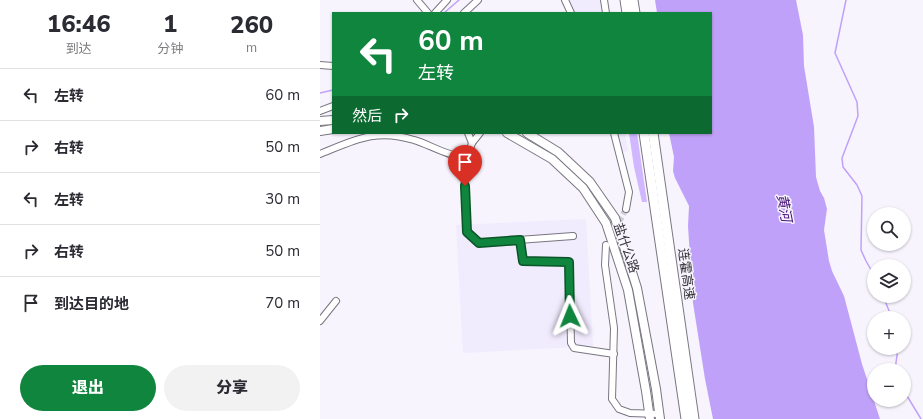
<!DOCTYPE html>
<html lang="zh">
<head>
<meta charset="utf-8">
<style>
  :root { --surface:#fff; --page:#f2f2f3; --text:#2b2b33; --muted:#7c7c81; --line:#e1e1e2; --accent:#10853e }
  body { margin:0; font-family:"Nunito Sans","Noto Sans SC",sans-serif; background:var(--page); color:var(--text); height:100vh; display:flex; flex-direction:column; font-size:15px; white-space:nowrap }
  * { box-sizing:border-box; margin:0 }
  p { font-size:13px; color:var(--muted) }
  .icon { flex:none; width:22px; height:22px; fill:none; stroke:currentColor; stroke-width:2; stroke-linecap:round; stroke-linejoin:round }
  .map { position:relative; flex:1; overflow:hidden }
  .side { display:flex; flex-direction:column; background:var(--surface); width:320px }
  .side>* { flex:none }
  .banner { position:absolute; left:12px; top:12px; width:380px; height:122px; border-radius:0px; box-shadow:0 1px 3px #0004; background:#10853e; color:#fff; overflow:hidden }
  .tools { position:absolute; left:547px; top:207px; display:grid; gap:8px }
  .tools a { display:grid; place-items:center; width:44px; height:44px; border-radius:50%; background:var(--surface); box-shadow:0 1px 3px #0004; font-size:20px }
  .pin { position:absolute; display:grid; place-items:center; width:34px; height:34px; color:#fff; margin:-41px -17px; border-radius:50% 50% 50% 0; rotate:-45deg; box-shadow:0 0 4px #0007 }
  .pin .icon { rotate:45deg }
  .me { position:absolute; width:44px; margin:-22px; rotate:358deg; stroke-linejoin:round; filter:drop-shadow(0 0 3px #0008) }
  .turn { display:flex; align-items:center; gap:14px; height:84px; padding:0 20px; font-size:18px }
  .turn .icon { width:52px; height:52px; stroke-width:2.5 }
  .turn b { display:block; font-size:28px; line-height:34px }
  .then { display:flex; align-items:center; height:38px; padding:0 20px; background:#0003; gap:8px; font-size:15px }
  .eta { display:flex; justify-content:space-evenly; align-items:center; height:68px; text-align:center }
  .eta b { font-size:24px; font-weight:800; line-height:28px }
  .action { display:flex; gap:8px; margin-top:auto; padding:8px 20px }
  .action a { flex:1; height:46px; border-radius:24px; background:var(--accent); color:#fff; font-size:16px; font-weight:800; line-height:46px; text-align:center }
  .action a+a { background:var(--page); color:var(--text) }
  ul { padding:0; list-style:none }
  li { display:flex; align-items:center; gap:12px; height:52px; padding:0 20px; border-top:1px solid var(--line) }
  li div { flex:1 }
  li b { display:block; font-size:15px }
  li em { font-style:normal }
  main { display:flex; flex:1; min-height:0 }
  .map>svg:first-child { display:block }
  .built { fill:#f1ebfe }
  .forest { fill:#d0b7ff }
  .water { fill:#c0a1f9 }
  .lines { fill:none; stroke-linecap:round; stroke-linejoin:round }
  .stream { stroke:#c0a1f9; stroke-width:1.5 }
  .minor-tunnel { stroke:#cfcdd5; stroke-width:6; stroke-dasharray:6 3; stroke-linecap:butt }
  .minor-casing { stroke:#797680; stroke-width:8 }
  .major-casing { stroke:#797680; stroke-width:10 }
  .highway-casing { stroke:#797680; stroke-width:11 }
  .minor { stroke:#fff; stroke-width:6 }
  .major { stroke:#fff; stroke-width:8 }
  .highway { stroke:#fff; stroke-width:9 }
  .route-casing { stroke:#0a5628; stroke-width:10 }
  .route { stroke:#10853e; stroke-width:7 }
  .labels { text-anchor:middle; dominant-baseline:central; stroke-width:3; stroke-linejoin:round; paint-order:stroke }
  .street-label { font-size:13px; fill:#313034; stroke:#f7f4fd }
  .water-label { font-size:14px; font-style:italic; fill:#420d75; stroke:#f7f4fd }
</style>
</head>
<body>
<main>
<section class="side">
<div class="eta">
<div><b>16:46</b><p>到达</p></div>
<div><b>1</b><p>分钟</p></div>
<div><b>260</b><p>m</p></div>
</div>
<ul>
<li><svg class="icon" aria-label="left" viewBox="0 0 24 24"><path d="M17 20v-9H6M10 6l-5 5 5 5"/></svg><div><b>左转</b></div><em>60 m</em></li>
<li><svg class="icon" aria-label="right" viewBox="0 0 24 24"><path d="M7 20v-9h11M14 6l5 5-5 5"/></svg><div><b>右转</b></div><em>50 m</em></li>
<li><svg class="icon" aria-label="left" viewBox="0 0 24 24"><path d="M17 20v-9H6M10 6l-5 5 5 5"/></svg><div><b>左转</b></div><em>30 m</em></li>
<li><svg class="icon" aria-label="right" viewBox="0 0 24 24"><path d="M7 20v-9h11M14 6l5 5-5 5"/></svg><div><b>右转</b></div><em>50 m</em></li>
<li><svg class="icon" aria-label="arrive" viewBox="0 0 24 24"><path d="M6 21V4h12l-3 4 3 4H6"/></svg><div><b>到达目的地</b></div><em>70 m</em></li>
</ul>
<div class="action"><a>退出</a><a>分享</a></div>
</section>
<div class="map">
<svg width="603" height="419" viewBox="0 0 603 419">
  <rect width="100%" height="100%" fill="#f7f4fd"/>
  <!-- built -->
  <g class="built">
    <polygon points="247,0 285,0 287,13 253,13"/>
    <polygon points="291,133 305,133 308,151 296,153"/>
    <polygon points="266,219 273,346 143,353 136,225"/>
  </g>
  <!-- forest -->
  <polygon class="forest" points="309,133 317,133 327,202 322,202 314,167"/>
  <!-- water -->
  <polygon class="water" points="335,0 476,0 483,35 484,66 494,127 496,177 500,191 504,198 507,209 504,230 509,261 512,271 524,296 542,364 560,419 393,419 385,379 373,303 368,226 369,206 355,178 353,171 354,157 349,133 391,133 391,13 337,13"/>
  <g class="lines">
    <!-- stream -->
    <g class="stream">
      <polyline points="526,0 515,53 537,102 538,116 522,158 523,167 537,185 542,196 541,250 546,261 554,275"/>
      <polyline points="124,13 139,0"/>
      <polyline points="0,93 13,90"/>
      <polyline points="563,296 572,318"/>
      <polyline points="575,370 578,348"/>
      <polyline points="584,391 601,419"/>
    </g>
    <!-- minor-tunnel -->
    <polyline class="minor-tunnel" points="290,238 306,209"/>
    <!-- minor casing -->
    <g class="minor-casing">
      <g id="minor">
        <polyline points="97,0 108,13"/>
        <polyline points="245,0 251,13"/>
        <polyline points="284,0 286,13"/>
        <polyline points="115,13 127,0"/>
        <polyline points="144,13 158,0"/>
        <polyline points="0,65 13,66"/>
        <polyline points="0,111 13,106"/>
        <polyline points="148,133 152,143 160,133"/>
        <polyline points="294,133 309,192 306,209"/>
        <polyline points="149,152 144,171 147,232 159,243 253,236"/>
        <path d="M 0,154 C 35,140 56,128 94,140 C 106,143 130,157 141,156 C 143,156 146,153 149,152 L 152,143"/>
        <polyline points="200,240 203,261 249,262 251,343 254,348 294,354"/>
        <polyline points="286,245 285,265 294,328 292,399 299,409 310,413 339,414"/>
        <polyline points="0,321 16,301"/>
      </g>
    </g>
    <!-- major casing -->
    <g class="major-casing">
      <g id="major">
        <polyline points="0,121 13,120"/>
        <polyline points="0,131 13,129"/>
        <polyline points="187,133 232,159 263,188 286,223 308,290 326,391 330,419"/>
        <polyline points="207,133 238,152 270,182 295,218 317,288 336,389 340,419"/>
      </g>
    </g>
    <!-- highway casing -->
    <g class="highway-casing">
      <g id="highway">
        <polyline points="305,0 307,13"/>
        <polyline points="313,0 315,13"/>
        <polyline points="324,133 366,419"/>
        <polyline points="333,133 374,419"/>
      </g>
    </g>
    <!-- minor -->
    <use href="#minor" class="minor"/>
    <!-- major -->
    <use href="#major" class="major"/>
    <!-- highway -->
    <use href="#highway" class="highway"/>
  </g>
  <g class="lines">
    <!-- route casing -->
    <g class="route-casing">
      <polyline id="route" points="145,186 147,232 159,243 200,240 203,261 249,262 250,316"/>
    </g>
    <!-- route -->
    <use href="#route" class="route"/>
  </g>
  <g class="labels">
    <!-- street labels -->
    <g class="street-label">
      <text transform="translate(306 248) rotate(71)">盐什公路</text>
      <text transform="translate(366 274) rotate(82)">连霍高速</text>
    </g>
    <!-- water labels -->
    <g class="water-label">
      <text transform="translate(464 208) rotate(79)">黄河</text>
    </g>
  </g>
</svg>
<div class="tools">
<a><svg class="icon" aria-label="search" viewBox="0 0 24 24"><circle cx="10" cy="10" r="6"/><path d="M15 15l6 6"/></svg></a>
<a><svg class="icon" aria-label="layers" viewBox="0 0 24 24"><path d="M12 4l9 5-9 5-9-5zM3 14l9 5 9-5"/></svg></a>
<a>+</a>
<a>−</a>
</div>
<div class="pin" style="left:145px;top:186px;background:#d93025"><svg class="icon" aria-label="arrive" viewBox="0 0 24 24"><path d="M6 21V4h12l-3 4 3 4H6"/></svg></div>
<svg class="me" style="left:250px;top:316px" viewBox="-20 -20 40 40"><path d="M0-17L14 15 0 8-14 15z" fill="#10853e" stroke="#fff" stroke-width="4"/></svg>
<div class="banner">
<div class="turn"><svg class="icon" aria-label="left" viewBox="0 0 24 24"><path d="M17 20v-9H6M10 6l-5 5 5 5"/></svg><div><b>60 m</b>左转</div></div>
<div class="then">然后<svg class="icon" aria-label="right" viewBox="0 0 24 24"><path d="M7 20v-9h11M14 6l5 5-5 5"/></svg></div>
</div>
</div>
</main>
</body>
</html>
